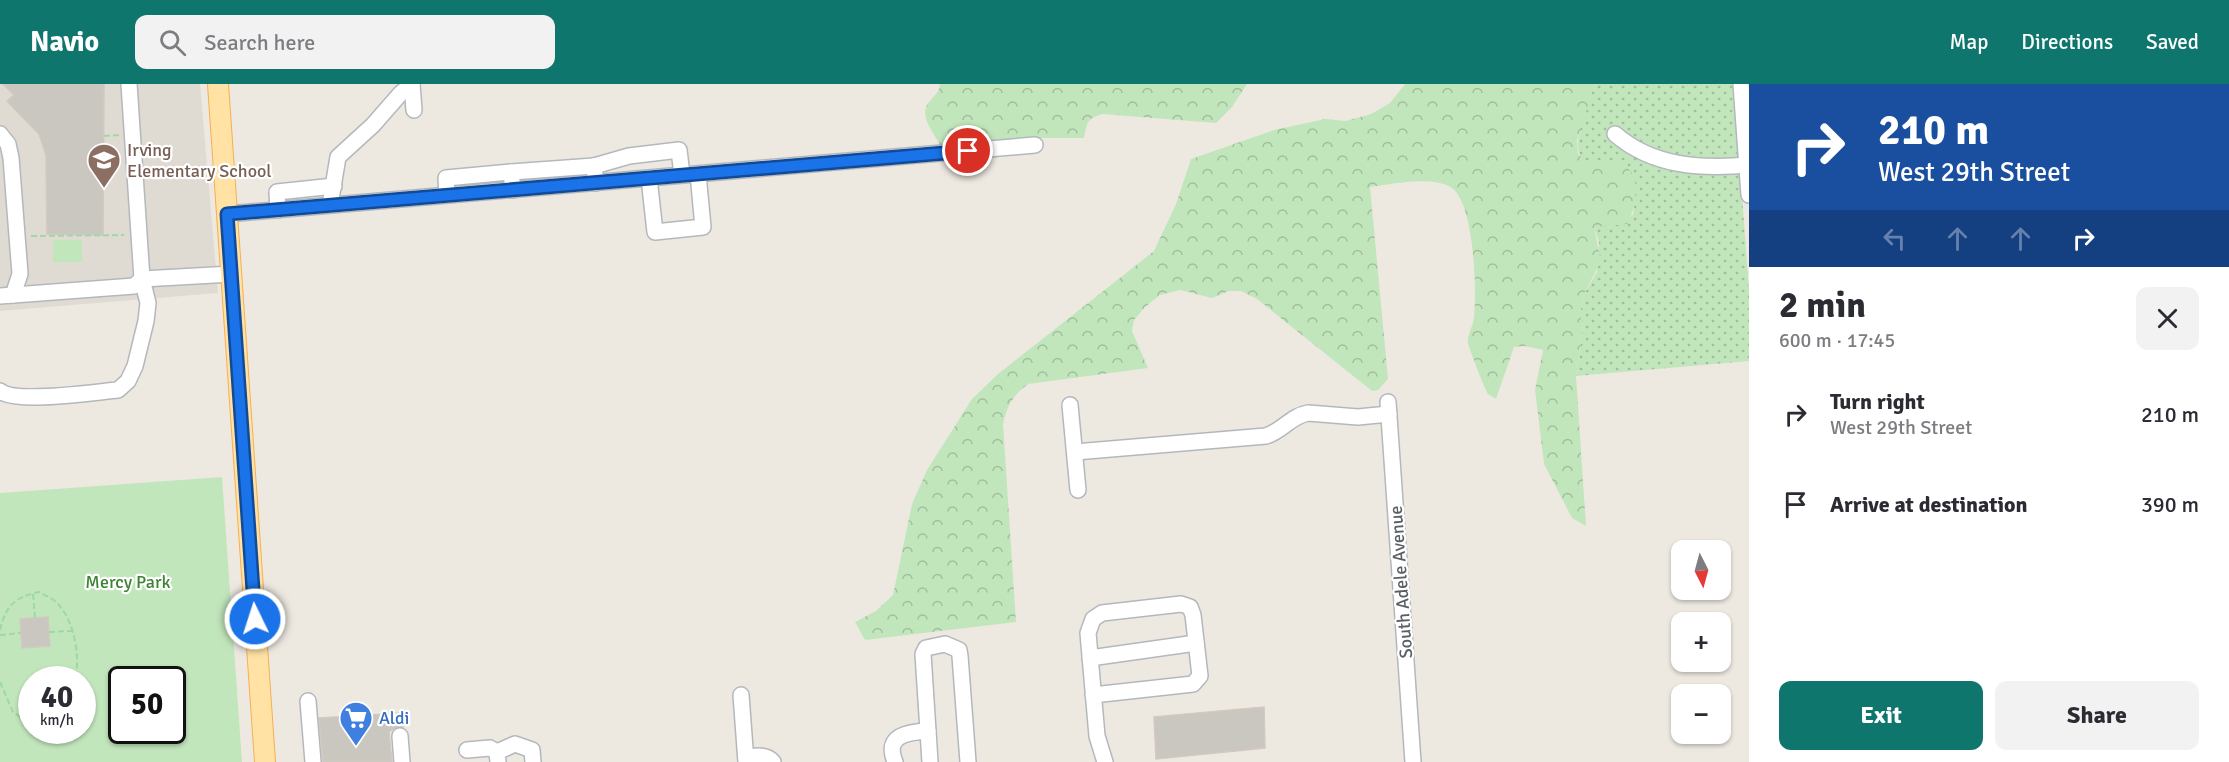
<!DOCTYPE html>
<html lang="en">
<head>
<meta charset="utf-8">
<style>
  :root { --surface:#fff; --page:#f2f2f3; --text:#2b2b33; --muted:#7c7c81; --accent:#0f766e }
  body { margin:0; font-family:Signika,sans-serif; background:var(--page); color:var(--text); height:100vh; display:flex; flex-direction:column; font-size:22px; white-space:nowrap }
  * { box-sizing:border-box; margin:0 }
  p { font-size:20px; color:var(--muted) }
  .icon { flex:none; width:33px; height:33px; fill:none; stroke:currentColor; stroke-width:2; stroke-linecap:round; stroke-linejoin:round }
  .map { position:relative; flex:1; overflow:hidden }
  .side { display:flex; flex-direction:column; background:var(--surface); width:480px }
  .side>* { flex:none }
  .top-card { background:#1a4fa0; color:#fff; overflow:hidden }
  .needle { width:39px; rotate:174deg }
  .controls { position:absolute; left:1671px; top:456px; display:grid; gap:12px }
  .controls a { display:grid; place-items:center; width:60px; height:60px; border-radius:12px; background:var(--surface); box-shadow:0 2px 4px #0004; font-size:30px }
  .speed { position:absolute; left:18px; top:582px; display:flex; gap:12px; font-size:30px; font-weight:700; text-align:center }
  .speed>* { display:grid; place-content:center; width:78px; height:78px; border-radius:50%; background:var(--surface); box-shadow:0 2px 4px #0004; line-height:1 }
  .speed small { font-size:15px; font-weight:400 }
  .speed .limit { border:3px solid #111; border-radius:9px; background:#fff; color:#111 }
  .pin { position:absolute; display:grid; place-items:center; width:51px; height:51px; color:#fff; margin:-26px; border:3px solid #fff; border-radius:50%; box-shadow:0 2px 6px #0007 }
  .me { position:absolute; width:66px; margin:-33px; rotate:356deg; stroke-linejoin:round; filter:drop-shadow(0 0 4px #0008) }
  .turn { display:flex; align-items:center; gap:21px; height:126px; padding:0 30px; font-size:27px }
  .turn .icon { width:78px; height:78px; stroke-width:2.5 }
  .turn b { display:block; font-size:42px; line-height:51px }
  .lanes { display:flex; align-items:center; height:57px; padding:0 30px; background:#0003; justify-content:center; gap:30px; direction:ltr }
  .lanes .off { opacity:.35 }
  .round { display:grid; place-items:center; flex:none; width:63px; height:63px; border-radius:12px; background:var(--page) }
  .head { display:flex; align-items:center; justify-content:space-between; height:102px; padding:0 30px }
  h1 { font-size:36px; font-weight:800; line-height:45px }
  .cta { display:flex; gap:12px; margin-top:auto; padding:12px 30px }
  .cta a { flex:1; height:69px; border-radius:12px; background:var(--accent); color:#fff; font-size:24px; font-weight:800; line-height:69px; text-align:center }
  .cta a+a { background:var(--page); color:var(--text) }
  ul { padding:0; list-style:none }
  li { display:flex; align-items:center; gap:18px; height:90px; padding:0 30px }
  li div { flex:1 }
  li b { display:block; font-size:22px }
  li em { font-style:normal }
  header { display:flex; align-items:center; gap:36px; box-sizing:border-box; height:84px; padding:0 30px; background:var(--accent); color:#fff }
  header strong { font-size:28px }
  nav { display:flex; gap:33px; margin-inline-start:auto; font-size:21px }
  .search { width:420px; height:54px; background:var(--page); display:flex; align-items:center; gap:15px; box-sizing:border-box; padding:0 21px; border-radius:12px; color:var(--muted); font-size:22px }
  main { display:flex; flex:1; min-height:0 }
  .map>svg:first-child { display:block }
  .education { fill:#dfdad2 }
  .grass { fill:url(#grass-dots) }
  .forest { fill:url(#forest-crowns) }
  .green { fill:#c2e6bc; fill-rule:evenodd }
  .building { fill:#cac6c0; stroke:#d2c9bf; stroke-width:1.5 }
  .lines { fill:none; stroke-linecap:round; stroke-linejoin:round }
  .minor-casing { stroke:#b4b8bc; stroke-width:18 }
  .major-casing { stroke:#f7ae50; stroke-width:22 }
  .path { stroke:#9ed9a4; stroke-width:2; stroke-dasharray:6 3; stroke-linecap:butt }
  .minor { stroke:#fff; stroke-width:15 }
  .major { stroke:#ffe2a4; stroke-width:20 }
  .route-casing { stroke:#114b97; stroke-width:15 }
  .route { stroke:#1a73e8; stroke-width:10 }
  .labels { text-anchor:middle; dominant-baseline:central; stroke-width:4.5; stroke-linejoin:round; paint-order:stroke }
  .education-label { font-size:18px; fill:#785e54; stroke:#fff; text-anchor:start }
  .park-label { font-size:18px; fill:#3a8330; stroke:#fff }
  .street-label { font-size:18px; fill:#595f63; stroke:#fff }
  .shop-label { font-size:18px; fill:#366cbe; stroke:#fff; text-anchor:start }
</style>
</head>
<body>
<header>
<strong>Navio</strong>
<div class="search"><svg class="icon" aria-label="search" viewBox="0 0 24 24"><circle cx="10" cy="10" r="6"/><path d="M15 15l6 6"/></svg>Search here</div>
<nav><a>Map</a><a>Directions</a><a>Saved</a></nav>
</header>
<main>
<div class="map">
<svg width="1749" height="678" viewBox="0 0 1749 678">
  <defs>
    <pattern id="grass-dots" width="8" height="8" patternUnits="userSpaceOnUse" patternTransform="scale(1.5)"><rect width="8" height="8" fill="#c2e6bc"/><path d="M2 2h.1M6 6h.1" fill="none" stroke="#a1be9c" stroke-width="1.8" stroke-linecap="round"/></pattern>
    <pattern id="forest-crowns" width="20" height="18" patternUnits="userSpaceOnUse" patternTransform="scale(1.5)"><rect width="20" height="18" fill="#c2e6bc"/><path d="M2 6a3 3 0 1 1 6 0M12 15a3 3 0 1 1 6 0" fill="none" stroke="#a1be9c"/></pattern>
  </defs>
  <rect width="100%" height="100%" fill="#ede9e1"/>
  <!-- education -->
  <polygon class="education" points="0,0 200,0 218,209 0,227"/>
  <!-- grass -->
  <path class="grass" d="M 1595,0 L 1734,0 L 1749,207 L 1749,277 L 1576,292 L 1583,242 L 1580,229 L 1584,210 L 1597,188 L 1599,159 L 1594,143 L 1633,131 L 1635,110 L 1633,91 C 1619,87 1601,85 1587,79 C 1565,68 1590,18 1595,0 Z"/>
  <!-- forest -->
  <g class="forest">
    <path d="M 940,0 L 1247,0 L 1232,23 L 1216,39 L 1103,30 C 1087,34 1087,39 1084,54 L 1035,54 L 941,62 C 935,51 920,34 927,21 C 932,12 939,11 940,0 Z"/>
    <path d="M 1405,0 L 1595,0 L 1577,56 L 1578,70 L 1586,78 L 1619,77 C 1623,81 1631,86 1633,91 C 1639,104 1634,129 1627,140 L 1594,143 L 1601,177 L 1584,210 L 1580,229 L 1583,242 L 1576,292 L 1586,442 L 1572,434 L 1544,380 L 1535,306 L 1543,266 L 1525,262 L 1514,263 L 1496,315 C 1494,313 1490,312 1488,310 C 1486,308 1468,262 1468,259 C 1467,250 1474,241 1474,232 C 1477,206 1474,120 1452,104 C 1433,91 1391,100 1370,103 L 1388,295 L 1378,306 L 1372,307 L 1257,215 L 1241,207 L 1229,207 L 1212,214 L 1180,206 L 1160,211 L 1145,223 L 1134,236 L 1132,247 L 1148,284 L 1028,300 C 1013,311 1007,322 1003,340 L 1016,538 L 865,556 L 855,538 L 876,527 L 893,511 L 912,420 L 927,386 L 972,315 L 998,290 L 1154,167 L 1176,120 L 1191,75 L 1274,46 L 1325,35 L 1345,37 L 1371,30 L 1390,19 Z"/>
  </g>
  <!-- green -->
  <g class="green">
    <rect x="53" y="156" width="29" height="22"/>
    <path d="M 222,393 L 242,678 L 0,678 L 0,409 ZM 32,596 L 82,596 L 82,646 L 32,646 ZM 122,596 L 172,596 L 172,646 L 122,646 Z"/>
  </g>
  <!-- building -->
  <g class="building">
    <polygon points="3,0 104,0 103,151 47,150 46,71 39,50 7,17 14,11"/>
    <polygon points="48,533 50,562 22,564 20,535"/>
    <polygon points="1264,623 1265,664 1156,675 1154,633"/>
    <polygon points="401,629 403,643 395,644 389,648 392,678 323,678 319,634"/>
  </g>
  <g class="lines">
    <!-- minor casing -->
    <g class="minor-casing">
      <g id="minor">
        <polyline points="129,0 142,195 232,190"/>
        <polyline points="412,0 414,26"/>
        <polyline points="1741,0 1749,111"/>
        <polyline points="0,50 8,60 11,74 20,190 13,211"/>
        <path d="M 1615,50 C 1653,83 1701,85 1749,81"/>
        <polyline points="649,94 655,148 703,143 698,90"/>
        <polyline points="596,99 594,82 629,72 679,66 682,91"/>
        <polyline points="513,106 511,88 594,82"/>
        <polyline points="447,111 446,94 511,88"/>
        <polyline points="330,121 338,73 373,41 401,9 412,0"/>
        <polyline points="278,126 277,108 334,102"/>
        <polyline points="227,130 1035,61"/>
        <path d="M 0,212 L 134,202 L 142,195 L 148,219 L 146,237 L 135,282 L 128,297 L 118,306 C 95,308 16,320 0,307"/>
        <polyline points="1388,318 1413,678"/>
        <polyline points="1070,321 1078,406"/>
        <path d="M 1075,368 L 1266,352 C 1282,347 1291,332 1308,329 L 1358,333 L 1389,330"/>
        <polyline points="1090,574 1196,559"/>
        <polyline points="741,611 746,678"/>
        <polyline points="1093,611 1193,600 1200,592 1193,531 1190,523 1181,520 1102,529 1093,535 1088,549 1097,652 1105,678"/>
        <polyline points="308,617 313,678"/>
        <polyline points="928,647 923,570 926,564 945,560 959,566 960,572 968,678"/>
        <polyline points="400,652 402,678"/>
        <polyline points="467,666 490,664 497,668"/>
        <path d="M 746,673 C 756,672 766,670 773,678"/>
        <polyline points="498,678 497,668 515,660 532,666 533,678"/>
        <path d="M 895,678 C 884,651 908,648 928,647 L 930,678"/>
      </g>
    </g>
    <!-- major casing -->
    <g class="major-casing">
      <polyline id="major" points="218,0 265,678"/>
    </g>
    <!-- path -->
    <g class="path">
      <polyline points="104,52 119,51"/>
      <polyline points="31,152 124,151"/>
      <polyline points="33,510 35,534"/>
      <path d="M 0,546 C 6,521 15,513 39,508 C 44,511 52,514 56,518 C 74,535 81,572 75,596"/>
      <polyline points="49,548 72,547"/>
      <polyline points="0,551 21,549"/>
      <polyline points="0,598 13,628 32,641"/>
    </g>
    <!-- minor -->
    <use href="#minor" class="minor"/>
    <!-- major -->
    <use href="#major" class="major"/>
  </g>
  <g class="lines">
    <!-- route casing -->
    <g class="route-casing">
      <polyline id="route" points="255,535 227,130 968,67"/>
    </g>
    <!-- route -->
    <use href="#route" class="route"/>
  </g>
  <!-- icons -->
  <defs>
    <g id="school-pin" transform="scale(1.725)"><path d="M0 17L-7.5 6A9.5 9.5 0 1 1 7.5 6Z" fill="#8d6e63" stroke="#fff"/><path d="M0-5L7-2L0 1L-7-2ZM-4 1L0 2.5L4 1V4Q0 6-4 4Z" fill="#fff"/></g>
    <g id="supermarket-pin" transform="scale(1.725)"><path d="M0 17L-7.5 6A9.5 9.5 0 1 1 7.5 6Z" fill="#3f7fe0" stroke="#fff"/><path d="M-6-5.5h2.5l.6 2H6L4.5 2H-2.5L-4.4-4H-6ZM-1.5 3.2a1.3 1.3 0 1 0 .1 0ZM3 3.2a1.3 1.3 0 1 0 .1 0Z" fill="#fff"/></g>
  </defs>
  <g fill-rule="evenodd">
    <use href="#school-pin" x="104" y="76"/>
    <use href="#supermarket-pin" x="356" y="634"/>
  </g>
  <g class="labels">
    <!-- education labels -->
    <g class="education-label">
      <text x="127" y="66">Irving<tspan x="127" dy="21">Elementary School</tspan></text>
    </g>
    <!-- park labels -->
    <g class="park-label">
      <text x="128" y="498">Mercy Park</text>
    </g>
    <!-- street labels -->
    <g class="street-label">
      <text transform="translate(1401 498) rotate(-94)">South Adele Avenue</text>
    </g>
    <!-- shop labels -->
    <g class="shop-label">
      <text x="379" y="634">Aldi</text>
    </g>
  </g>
</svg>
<div class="controls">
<a><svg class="needle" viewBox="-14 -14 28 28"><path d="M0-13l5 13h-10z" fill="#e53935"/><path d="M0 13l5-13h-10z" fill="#7c7c81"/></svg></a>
<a>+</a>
<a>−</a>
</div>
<div class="speed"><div>40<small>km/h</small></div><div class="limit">50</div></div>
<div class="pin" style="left:968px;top:67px;background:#d93025"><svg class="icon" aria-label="arrive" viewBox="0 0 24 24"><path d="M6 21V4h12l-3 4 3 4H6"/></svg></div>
<svg class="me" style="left:255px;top:535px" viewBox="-20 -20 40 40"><circle r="17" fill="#1a73e8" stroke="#fff" stroke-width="3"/><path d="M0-11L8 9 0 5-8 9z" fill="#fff"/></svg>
</div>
<section class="side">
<div class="top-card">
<div class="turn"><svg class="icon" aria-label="right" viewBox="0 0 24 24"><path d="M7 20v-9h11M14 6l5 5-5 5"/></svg><div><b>210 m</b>West 29th Street</div></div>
<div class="lanes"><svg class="icon off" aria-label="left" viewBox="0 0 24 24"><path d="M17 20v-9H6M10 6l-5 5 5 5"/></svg><svg class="icon off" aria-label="ahead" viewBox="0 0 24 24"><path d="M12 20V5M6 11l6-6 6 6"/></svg><svg class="icon off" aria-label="ahead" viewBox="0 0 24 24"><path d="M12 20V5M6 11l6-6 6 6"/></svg><svg class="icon" aria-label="right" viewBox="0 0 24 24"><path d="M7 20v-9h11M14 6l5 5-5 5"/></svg></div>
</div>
<div class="head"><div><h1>2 min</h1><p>600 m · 17:45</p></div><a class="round"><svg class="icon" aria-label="close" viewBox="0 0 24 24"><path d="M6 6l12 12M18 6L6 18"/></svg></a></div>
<ul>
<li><svg class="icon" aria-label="right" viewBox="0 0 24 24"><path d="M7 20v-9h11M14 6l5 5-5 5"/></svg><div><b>Turn right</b><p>West 29th Street</p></div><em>210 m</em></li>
<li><svg class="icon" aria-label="arrive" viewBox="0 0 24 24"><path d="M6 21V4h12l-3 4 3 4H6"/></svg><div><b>Arrive at destination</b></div><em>390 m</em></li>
</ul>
<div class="cta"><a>Exit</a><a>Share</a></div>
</section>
</main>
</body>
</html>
